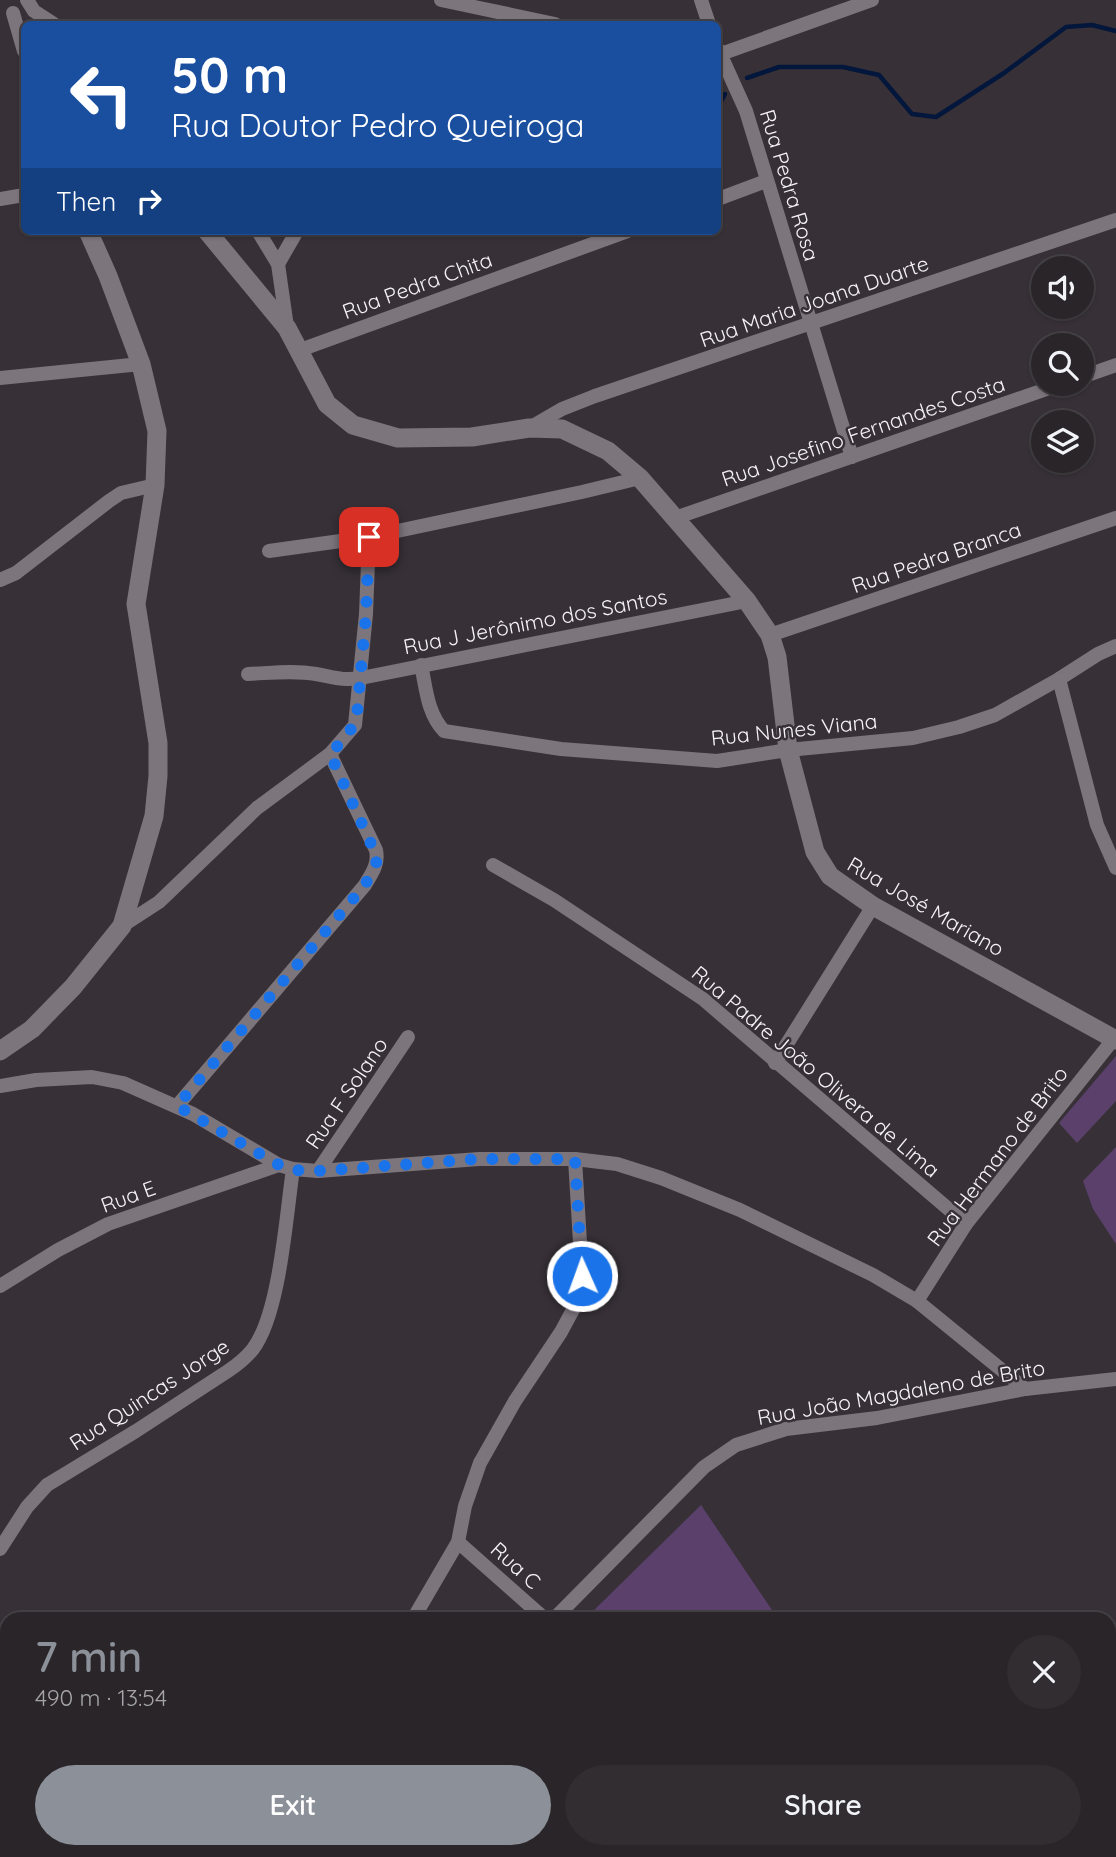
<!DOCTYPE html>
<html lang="en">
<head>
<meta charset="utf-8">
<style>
  :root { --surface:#292529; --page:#312d31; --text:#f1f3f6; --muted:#a5a5a8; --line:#454246; --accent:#8c9099 }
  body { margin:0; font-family:Quicksand,sans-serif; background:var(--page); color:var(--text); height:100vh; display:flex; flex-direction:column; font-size:26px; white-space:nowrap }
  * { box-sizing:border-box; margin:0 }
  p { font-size:23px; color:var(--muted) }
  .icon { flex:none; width:38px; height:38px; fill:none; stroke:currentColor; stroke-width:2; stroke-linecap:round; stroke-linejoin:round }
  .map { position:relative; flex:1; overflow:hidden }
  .sheet { position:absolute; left:0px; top:1612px; width:1116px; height:247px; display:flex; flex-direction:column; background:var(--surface); border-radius:21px 21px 0 0; box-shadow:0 2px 5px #0004,0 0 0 2px var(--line) }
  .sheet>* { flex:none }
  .banner { position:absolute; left:21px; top:21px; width:700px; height:214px; border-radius:10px; box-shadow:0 2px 5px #0004,0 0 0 2px var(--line); background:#1a4fa0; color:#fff; overflow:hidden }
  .fabs { position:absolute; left:1031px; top:256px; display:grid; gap:14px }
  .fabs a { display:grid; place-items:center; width:63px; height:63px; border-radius:50%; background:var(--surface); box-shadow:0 2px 5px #0004,0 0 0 2px var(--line); font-size:35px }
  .pin { position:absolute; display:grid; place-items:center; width:60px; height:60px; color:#fff; margin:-30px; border-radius:14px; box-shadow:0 4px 10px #0006 }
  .me { position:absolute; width:77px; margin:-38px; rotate:358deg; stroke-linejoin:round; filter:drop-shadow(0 0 5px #0008) }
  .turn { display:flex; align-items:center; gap:24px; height:147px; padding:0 35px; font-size:32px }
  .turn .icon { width:91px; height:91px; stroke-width:2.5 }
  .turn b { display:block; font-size:49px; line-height:60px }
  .then { display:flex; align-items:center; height:66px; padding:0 35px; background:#0003; gap:14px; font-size:26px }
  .round { display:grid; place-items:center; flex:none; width:74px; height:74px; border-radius:37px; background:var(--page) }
  .summary { display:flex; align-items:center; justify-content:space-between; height:119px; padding:0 35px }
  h1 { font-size:42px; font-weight:600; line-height:52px; color:var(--accent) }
  .action { display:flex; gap:14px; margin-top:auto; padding:14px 35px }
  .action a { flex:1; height:80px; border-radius:42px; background:var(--accent); color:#fff; font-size:28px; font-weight:600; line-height:80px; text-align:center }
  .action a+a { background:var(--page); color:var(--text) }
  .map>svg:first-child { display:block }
  .water { fill:#03163b }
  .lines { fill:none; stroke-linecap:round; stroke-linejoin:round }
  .stream { stroke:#03163b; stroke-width:4.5 }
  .building { fill:#5a406b }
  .street { stroke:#7c757c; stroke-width:14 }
  .secondary { stroke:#7c757c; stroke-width:19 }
  .route { stroke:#1a73e8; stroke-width:12; stroke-dasharray:0 21.6 }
  .labels { text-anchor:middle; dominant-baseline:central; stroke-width:5; stroke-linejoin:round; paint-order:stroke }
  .street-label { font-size:21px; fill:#f6f2f6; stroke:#373137 }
</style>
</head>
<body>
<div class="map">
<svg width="1116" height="1857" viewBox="0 0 1116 1857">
  <rect width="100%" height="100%" fill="#373137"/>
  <!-- water -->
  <polygon class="water" points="611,1852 668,1852 673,1857 617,1857"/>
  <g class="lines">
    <!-- stream -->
    <g class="stream">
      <polyline points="747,78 779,67 843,67 879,75 912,114 936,117 1004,73 1066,27 1092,25 1116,31"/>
      <polyline points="718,107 725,94"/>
    </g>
  </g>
  <!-- building -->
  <g class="building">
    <polygon points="1116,1056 1116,1101 1077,1143 1059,1123"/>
    <polygon points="1116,1147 1116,1244 1093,1209 1083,1181"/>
    <polygon points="701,1505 778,1619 585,1619"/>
  </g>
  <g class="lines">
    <!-- street -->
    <g class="street">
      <polyline points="27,0 34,11 54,24"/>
      <polyline points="441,0 555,24"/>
      <polyline points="701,0 709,24"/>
      <polyline points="13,13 24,51"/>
      <polyline points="718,49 746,111 852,457"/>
      <polyline points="718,55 872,0"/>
      <polyline points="0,199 24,195"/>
      <polyline points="718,199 766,181"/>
      <polyline points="258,231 278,264 287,327"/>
      <polyline points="278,264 297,231"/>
      <polyline points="300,350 628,231"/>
      <polyline points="1082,377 1116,365"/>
      <polyline points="0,378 141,364"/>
      <polyline points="531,427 562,409 595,396 1116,220"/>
      <polyline points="675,518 1064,383"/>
      <polyline points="269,551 369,537 582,492 640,478"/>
      <polyline points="0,580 16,573 109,501 121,493 155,485"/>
      <polyline points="770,635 1116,518"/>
      <path d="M 421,665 C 426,687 427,713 444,731 L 561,749 L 717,761 L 788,750 L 913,738 L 959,727 L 995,715 L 1059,679 L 1098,654 L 1116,646"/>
      <path d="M 248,674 C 271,673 294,670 316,674 C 334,677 341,681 361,678 L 747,601"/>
      <polyline points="1059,679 1097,825 1116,868"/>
      <polyline points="493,865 554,900 703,999 966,1224"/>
      <polyline points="122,926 159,902 257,808 330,754 355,725 366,614 369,537"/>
      <polyline points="775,1063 873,906"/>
      <polyline points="0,1086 36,1080 92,1077 123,1083 193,1114 279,1165 293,1169 318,1171 479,1159 575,1159 617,1164 661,1178 740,1210 873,1275 917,1301 1025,1389"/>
      <path d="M 177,1106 L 365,885 C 372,873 379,864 376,850 L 330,754"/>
      <polyline points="318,1171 408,1037"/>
      <polyline points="0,1286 58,1250 108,1224 279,1165"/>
      <polyline points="917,1301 966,1224 1116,1036"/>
      <polyline points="458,1542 545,1619"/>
      <path d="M 0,1549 L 27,1507 L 47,1485 L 136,1431 L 228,1371 C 237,1365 246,1358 253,1349 C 280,1313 286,1216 293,1169"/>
      <polyline points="413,1619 458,1542 465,1506 480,1463 515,1401 561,1332 575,1306 582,1276 575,1159"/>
      <polyline points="554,1619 704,1467 736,1445 786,1429 877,1418 1025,1389 1116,1379"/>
      <polyline points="187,1857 193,1852"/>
      <polyline points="314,1857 319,1852"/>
    </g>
    <!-- secondary -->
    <g class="secondary">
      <polyline points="207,231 287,328 327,404 353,425 398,438 472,437 529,428 562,429 608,451 640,478 747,601 770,635 777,657 788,750 815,852 830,876 873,906 1116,1040"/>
      <polyline points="0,1051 32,1029 73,987 122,926 154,816 158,776 158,743 136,604 155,485 157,431 141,364 108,276 88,231"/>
    </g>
  </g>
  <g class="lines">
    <!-- route -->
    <path class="route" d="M 369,537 L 366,614 L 357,715 C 353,731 341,742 330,754 L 378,859 L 365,885 L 177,1106 L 279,1165 L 293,1170 L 318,1171 L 479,1159 L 575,1159 L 582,1276"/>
  </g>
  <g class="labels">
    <!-- street labels -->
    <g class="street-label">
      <text transform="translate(790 185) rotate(73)">Rua Pedra Rosa</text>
      <text transform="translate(417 285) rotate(-20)">Rua Pedra Chita</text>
      <text transform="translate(814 301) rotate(-19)">Rua Maria Joana Duarte</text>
      <text transform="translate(863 431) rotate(-19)">Rua Josefino Fernandes Costa</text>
      <text transform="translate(936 557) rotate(-19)">Rua Pedra Branca</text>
      <text transform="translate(535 621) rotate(-11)">Rua J Jerônimo dos Santos</text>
      <text transform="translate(794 729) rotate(-6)">Rua Nunes Viana</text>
      <text transform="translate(926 906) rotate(30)">Rua José Mariano</text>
      <text transform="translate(816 1071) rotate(40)">Rua Padre João Olivera de Lima</text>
      <text transform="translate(346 1093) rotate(-56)">Rua F Solano</text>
      <text transform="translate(997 1156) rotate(-53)">Rua Hermano de Brito</text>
      <text transform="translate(128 1196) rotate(-20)">Rua E</text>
      <text transform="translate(901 1392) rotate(-10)">Rua João Magdaleno de Brito</text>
      <text transform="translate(149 1394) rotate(-33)">Rua Quincas Jorge</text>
      <text transform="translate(516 1565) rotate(42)">Rua C</text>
    </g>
  </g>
</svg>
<div class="fabs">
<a><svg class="icon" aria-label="sound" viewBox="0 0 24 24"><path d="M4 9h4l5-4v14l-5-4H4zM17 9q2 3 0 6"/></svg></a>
<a><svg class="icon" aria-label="search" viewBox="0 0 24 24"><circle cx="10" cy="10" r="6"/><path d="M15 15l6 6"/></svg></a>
<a><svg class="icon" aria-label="layers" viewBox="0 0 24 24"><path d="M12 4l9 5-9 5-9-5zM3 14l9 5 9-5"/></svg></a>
</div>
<div class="pin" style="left:369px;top:537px;background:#d93025"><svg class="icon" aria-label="arrive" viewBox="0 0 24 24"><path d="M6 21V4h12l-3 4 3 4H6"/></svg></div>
<svg class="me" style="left:582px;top:1276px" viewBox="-20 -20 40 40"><circle r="17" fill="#1a73e8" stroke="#fff" stroke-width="3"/><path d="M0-11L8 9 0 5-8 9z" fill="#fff"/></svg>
<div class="banner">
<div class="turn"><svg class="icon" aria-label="left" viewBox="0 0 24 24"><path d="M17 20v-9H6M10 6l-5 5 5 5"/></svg><div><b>50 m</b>Rua Doutor Pedro Queiroga</div></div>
<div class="then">Then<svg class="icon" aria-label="right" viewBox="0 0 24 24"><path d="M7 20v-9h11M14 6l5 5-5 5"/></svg></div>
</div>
<section class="sheet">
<div class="summary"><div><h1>7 min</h1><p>490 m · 13:54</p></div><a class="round"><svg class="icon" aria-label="close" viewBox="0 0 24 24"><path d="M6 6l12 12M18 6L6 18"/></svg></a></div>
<div class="action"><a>Exit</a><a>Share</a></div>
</section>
</div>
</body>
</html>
